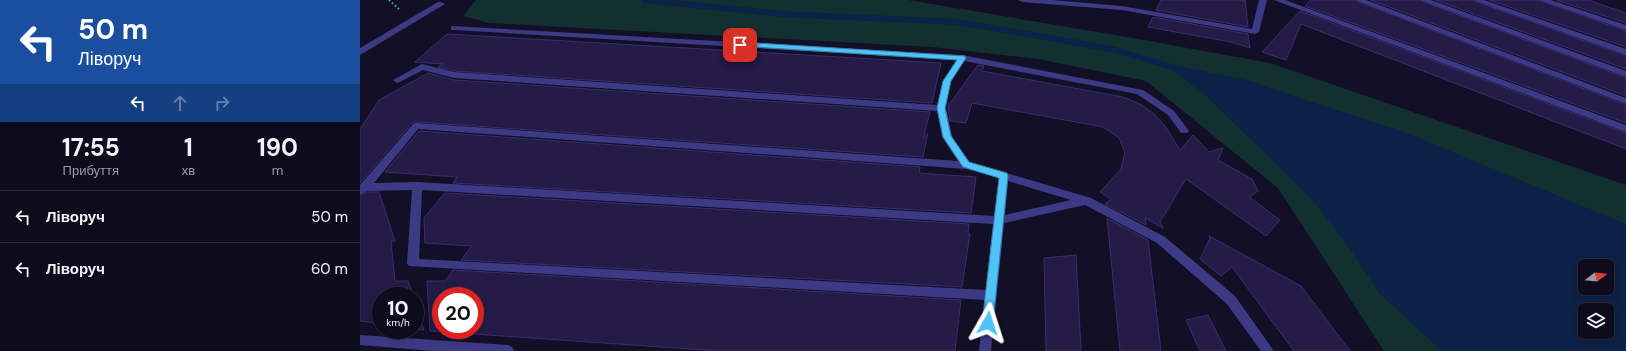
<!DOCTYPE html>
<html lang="uk">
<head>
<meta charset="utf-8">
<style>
  :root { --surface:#0e0b1c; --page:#1c1929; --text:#f1f3f6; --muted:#9b9ba3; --line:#2e2b3b }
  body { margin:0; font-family:"DM Sans",sans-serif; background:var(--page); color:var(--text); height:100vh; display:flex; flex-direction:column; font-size:15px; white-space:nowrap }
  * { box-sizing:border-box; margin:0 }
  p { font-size:13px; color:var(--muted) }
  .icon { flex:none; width:22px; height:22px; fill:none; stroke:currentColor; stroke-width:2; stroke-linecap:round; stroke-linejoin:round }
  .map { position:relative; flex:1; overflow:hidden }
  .drawer { display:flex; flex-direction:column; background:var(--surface); width:360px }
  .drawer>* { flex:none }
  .top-card { background:#1a4fa0; color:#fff; overflow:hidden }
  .needle { width:26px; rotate:74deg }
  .tools { position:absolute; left:1218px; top:259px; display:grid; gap:8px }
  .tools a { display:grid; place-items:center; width:36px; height:36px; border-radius:6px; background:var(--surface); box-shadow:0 2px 10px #0003,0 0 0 1px var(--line); font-size:20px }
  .speed { position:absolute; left:12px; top:287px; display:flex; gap:8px; font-size:20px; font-weight:700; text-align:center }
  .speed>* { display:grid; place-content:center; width:52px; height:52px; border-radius:50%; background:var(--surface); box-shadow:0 2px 10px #0003,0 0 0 1px var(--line); line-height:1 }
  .speed small { font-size:10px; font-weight:400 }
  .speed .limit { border:6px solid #d22; background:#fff; color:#111 }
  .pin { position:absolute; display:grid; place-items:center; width:34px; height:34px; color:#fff; margin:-17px; border-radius:8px; box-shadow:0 2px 6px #0006 }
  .me { position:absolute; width:44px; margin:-22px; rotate:6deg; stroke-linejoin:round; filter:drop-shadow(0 0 3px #0008) }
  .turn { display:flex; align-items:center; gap:14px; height:84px; padding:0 12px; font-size:18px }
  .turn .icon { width:52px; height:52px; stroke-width:2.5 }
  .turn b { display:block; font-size:28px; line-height:34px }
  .lanes { display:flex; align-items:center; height:38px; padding:0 12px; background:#0003; justify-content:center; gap:20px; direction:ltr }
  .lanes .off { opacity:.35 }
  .eta { display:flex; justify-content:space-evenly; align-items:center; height:68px; text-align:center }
  .eta b { font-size:24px; font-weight:700; line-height:28px }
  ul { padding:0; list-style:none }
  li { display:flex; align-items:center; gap:12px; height:52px; padding:0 12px; border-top:1px solid var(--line) }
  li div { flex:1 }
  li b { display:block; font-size:15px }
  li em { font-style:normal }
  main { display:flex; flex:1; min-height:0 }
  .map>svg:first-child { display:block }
  .green { fill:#12302f; fill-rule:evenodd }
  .water { fill:#0c2248; fill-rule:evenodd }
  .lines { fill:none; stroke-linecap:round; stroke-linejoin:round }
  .stream { stroke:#0c2248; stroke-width:6 }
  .building { fill:#241b47; stroke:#3b2d73; fill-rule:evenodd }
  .path { stroke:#2fb8b0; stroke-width:2; stroke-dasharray:1.5 2.5; stroke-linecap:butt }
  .minor { fill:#3d3a85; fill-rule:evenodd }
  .route { fill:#4fc3f7; stroke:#337fa1 }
</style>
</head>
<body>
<main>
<section class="drawer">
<div class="top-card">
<div class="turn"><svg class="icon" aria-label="left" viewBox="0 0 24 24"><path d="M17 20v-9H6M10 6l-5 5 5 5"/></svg><div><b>50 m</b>Ліворуч</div></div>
<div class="lanes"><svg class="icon" aria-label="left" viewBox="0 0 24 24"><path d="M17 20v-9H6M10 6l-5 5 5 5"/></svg><svg class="icon off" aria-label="ahead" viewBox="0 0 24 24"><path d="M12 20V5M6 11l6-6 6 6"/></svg><svg class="icon off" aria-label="right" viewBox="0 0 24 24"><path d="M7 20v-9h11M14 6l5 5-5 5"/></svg></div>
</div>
<div class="eta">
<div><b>17:55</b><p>Прибуття</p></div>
<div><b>1</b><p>хв</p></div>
<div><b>190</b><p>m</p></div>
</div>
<ul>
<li><svg class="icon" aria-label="left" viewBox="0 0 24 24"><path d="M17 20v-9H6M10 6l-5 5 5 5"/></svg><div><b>Ліворуч</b></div><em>50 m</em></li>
<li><svg class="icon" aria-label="left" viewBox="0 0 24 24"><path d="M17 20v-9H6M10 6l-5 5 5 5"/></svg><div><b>Ліворуч</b></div><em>60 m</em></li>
</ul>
</section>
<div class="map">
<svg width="1266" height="351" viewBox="0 0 1266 351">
  <rect width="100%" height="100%" fill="#130f26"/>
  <!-- green -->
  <path class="green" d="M 116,0 L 548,0 L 773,38 L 910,63 L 1266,185 L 1266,351 L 1024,351 L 918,188 L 786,81 L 678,59 L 572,47 L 129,23 L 103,16 ZM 1225,266 L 1247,266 L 1247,288 L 1225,288 ZM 1225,310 L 1247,310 L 1247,332 L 1225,332 Z"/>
  <!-- water -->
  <path class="water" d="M 804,63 L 891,81 L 945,100 L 1042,131 L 1266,224 L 1266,351 L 1082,351 L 1020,294 L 986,243 L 949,196 L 846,96 ZM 1225,266 L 1247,266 L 1247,288 L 1225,288 ZM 1225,310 L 1247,310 L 1247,332 L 1225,332 Z"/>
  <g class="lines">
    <!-- stream -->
    <polyline class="stream" points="284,0 421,14 598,22 752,49 812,67"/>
  </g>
  <!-- building -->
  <g class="building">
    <polygon points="801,0 885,0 888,27 796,10"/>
    <polygon points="951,0 994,0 1266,105 1266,123 945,6"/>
    <polygon points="1010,0 1059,0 1266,78 1266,96"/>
    <polygon points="1075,0 1112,0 1266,56 1266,69"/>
    <polygon points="1129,0 1178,0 1266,31 1266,47"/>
    <polygon points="1196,0 1228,0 1266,13 1266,23"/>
    <polygon points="940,11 1266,133 1266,149 941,24 926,60 902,52"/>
    <polygon points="793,17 888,34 890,48 871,42 788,27"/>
    <polygon points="87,34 581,63 572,103 94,71 78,67 83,64 55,62"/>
    <polygon points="618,65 624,66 622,71 763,97 782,105 794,114 805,126 820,150 833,135 849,152 863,148 858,160 892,179 898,191 889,197 920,220 906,236 826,179 800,222 803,228 785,218 786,225 745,204 751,199 740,192 761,169 765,152 759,138 743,127 612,103 606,123 590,121 588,106"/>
    <polygon points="68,73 94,80 570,112 563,139 568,133 563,157 56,122 52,123 0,183 0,129 19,100"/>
    <polygon points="59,131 560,167 559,173 616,177 611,213 93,183 97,177 25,172"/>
    <polygon points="7,192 19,192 35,241 31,241 35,281 48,281 53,296 21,296 21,324 0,321 0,196"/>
    <polygon points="85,193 609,224 608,234 610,234 602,287 101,260 112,246 65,243 64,218"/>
    <polygon points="747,218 788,240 801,351 760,351"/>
    <polygon points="849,236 941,286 990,351 934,351 872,267 861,276 840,259 850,238"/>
    <polygon points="716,255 721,351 686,351 684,258"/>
    <path d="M 93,270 L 601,300 L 595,351 L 359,351 L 70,331 L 67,281 L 85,281 ZM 81,296 L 115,296 L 115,330 L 81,330 Z"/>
    <polygon points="55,304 64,330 55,329"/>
    <polygon points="848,315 866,351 840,351 826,320"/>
  </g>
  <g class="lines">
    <!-- path -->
    <polyline class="path" points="29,0 40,10"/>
    <!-- minor -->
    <g class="minor">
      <polygon points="658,0 691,0 762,6 892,29 899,0 907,0 899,32 895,34 762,10 662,2"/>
      <polygon points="914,0 925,0 1266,125 1266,132"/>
      <polygon points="995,0 1006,0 1266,98 1266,104"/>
      <polygon points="1060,0 1071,0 1266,71 1266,77"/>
      <polygon points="1113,0 1124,0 1266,49 1266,55"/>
      <polygon points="1179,0 1191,0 1266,25 1266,30"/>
      <polygon points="78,2 81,2 85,4 0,55 0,48"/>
      <path d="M 91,26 L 602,55 L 783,90 L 814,111 L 829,131 L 827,133 L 821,133 L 808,115 L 777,94 L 604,61 L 591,81 L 586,108 L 592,136 L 609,162 L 731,198 L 805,237 L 875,296 L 914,351 L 901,351 L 867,304 L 797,243 L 725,205 L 644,223 L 631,351 L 619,351 L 625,300 L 49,266 L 47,263 L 52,190 L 7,191 L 0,195 L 0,185 L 53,124 L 56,123 L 598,161 L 582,137 L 577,111 L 94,78 L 63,70 L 40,82 L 37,83 L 33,80 L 62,64 L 94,72 L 577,105 L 583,81 L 596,60 L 94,30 L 91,30 ZM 58,129 L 606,169 L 639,178 L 634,216 L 57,182 L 14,183 ZM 648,181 L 711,200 L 645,215 ZM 62,190 L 633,224 L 626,290 L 59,259 Z"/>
      <polygon points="0,335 148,345 152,347 154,351 73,351 0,345"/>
    </g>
  </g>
  <!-- route -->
  <polygon class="route" points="380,42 605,56 606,58 591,81 585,108 591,136 609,162 647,173 648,176 633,323 632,327 628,328 624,327 622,323 639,178 603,167 583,137 577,108 583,81 597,60 377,46 376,45"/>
</svg>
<div class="tools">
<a><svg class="needle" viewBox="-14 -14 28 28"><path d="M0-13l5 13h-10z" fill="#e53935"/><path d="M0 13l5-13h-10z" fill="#9b9ba3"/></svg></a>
<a><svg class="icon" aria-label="layers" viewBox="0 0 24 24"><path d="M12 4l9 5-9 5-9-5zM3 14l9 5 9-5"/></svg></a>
</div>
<div class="speed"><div>10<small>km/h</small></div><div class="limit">20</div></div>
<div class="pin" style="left:380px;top:45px;background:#d93025"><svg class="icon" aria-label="arrive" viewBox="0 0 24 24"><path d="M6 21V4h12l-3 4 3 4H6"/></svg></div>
<svg class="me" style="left:628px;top:323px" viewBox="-20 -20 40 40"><path d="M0-17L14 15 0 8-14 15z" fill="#4fc3f7" stroke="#fff" stroke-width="4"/></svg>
</div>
</main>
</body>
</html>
